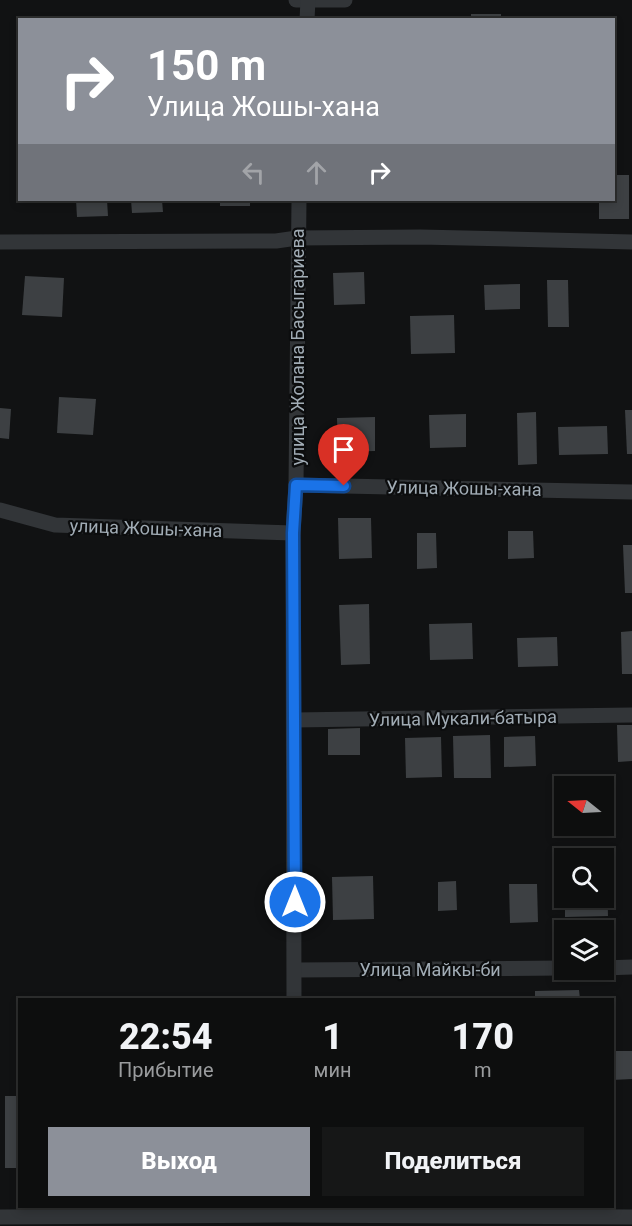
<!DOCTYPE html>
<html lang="ru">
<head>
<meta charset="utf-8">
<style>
  :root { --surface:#0d0e0e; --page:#161717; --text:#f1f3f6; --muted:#9a9c9e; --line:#2d2e2e; --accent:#8c9099 }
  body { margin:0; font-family:Roboto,sans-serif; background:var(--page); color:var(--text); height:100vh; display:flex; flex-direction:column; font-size:22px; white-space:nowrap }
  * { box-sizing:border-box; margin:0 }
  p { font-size:20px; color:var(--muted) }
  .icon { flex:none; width:33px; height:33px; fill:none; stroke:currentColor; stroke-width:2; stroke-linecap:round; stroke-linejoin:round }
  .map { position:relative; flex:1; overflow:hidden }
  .drawer { position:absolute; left:18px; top:998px; width:596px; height:210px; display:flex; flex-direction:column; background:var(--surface); border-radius:0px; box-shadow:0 3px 9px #0003,0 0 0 2px var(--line) }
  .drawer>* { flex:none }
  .top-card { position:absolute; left:18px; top:18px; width:597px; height:183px; border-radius:0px; box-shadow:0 3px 9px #0003,0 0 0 2px var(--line); background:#8c9099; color:#fff; overflow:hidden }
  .needle { width:39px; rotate:288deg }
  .controls { position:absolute; left:554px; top:776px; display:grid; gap:12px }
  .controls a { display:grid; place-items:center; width:60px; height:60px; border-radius:0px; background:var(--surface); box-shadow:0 3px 9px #0003,0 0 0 2px var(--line); font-size:30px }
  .pin { position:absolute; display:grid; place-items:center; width:51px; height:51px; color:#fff; margin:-62px -26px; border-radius:50% 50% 50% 0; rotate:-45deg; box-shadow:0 0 6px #0007 }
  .pin .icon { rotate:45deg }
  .me { position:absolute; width:66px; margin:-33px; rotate:0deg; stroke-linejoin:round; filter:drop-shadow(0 0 4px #0008) }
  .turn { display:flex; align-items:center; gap:21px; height:126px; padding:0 30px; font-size:27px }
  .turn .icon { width:78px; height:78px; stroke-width:2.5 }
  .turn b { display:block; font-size:42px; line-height:51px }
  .lanes { display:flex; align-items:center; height:57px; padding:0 30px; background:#0003; justify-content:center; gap:30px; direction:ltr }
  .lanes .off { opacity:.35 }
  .eta { display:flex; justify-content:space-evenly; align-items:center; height:102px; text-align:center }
  .eta b { font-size:36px; font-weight:800; line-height:42px }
  .primary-button { display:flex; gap:12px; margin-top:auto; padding:12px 30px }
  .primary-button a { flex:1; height:69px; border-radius:0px; background:var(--accent); color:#fff; font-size:24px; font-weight:800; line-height:69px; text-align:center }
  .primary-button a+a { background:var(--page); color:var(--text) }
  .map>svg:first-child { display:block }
  .building { fill:#3d4043 }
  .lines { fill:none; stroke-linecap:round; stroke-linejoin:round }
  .minor { stroke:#323538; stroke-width:15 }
  .route-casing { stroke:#114b97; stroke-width:15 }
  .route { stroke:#1a73e8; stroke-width:10 }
  .labels { text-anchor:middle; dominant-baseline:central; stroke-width:4.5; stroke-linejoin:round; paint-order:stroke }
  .street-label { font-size:18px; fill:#a1acb5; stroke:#0c0d0e }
</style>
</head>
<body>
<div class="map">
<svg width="632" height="1226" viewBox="0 0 632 1226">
  <rect width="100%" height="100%" fill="#111213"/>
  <!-- building -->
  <g class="building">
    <rect x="471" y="14" width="30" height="6"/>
    <polygon points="614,175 629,175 629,219 599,219 599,200 614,200"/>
    <polygon points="76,200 107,200 108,216 77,217"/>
    <polygon points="131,200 162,200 163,212 132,213"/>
    <rect x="220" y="200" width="30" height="6"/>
    <polygon points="364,272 365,304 334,305 333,273"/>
    <polygon points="25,276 64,278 62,317 22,315"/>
    <polygon points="547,280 568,280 569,327 548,327"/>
    <polygon points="520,284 520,309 485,310 484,285"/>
    <polygon points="454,315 455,353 411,354 410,316"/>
    <polygon points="59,397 96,399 93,435 57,433"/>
    <polygon points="0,408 11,409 9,439 0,438"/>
    <polygon points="625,410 632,410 632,454 627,454"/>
    <polygon points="536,412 537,464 518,465 517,413"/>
    <polygon points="466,414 466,447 430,448 429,415"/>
    <polygon points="375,417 375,451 338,452 337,418"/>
    <polygon points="607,426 608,454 559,455 558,427"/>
    <polygon points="338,518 371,518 372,558 339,559"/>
    <polygon points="508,531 533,531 534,558 508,559"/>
    <polygon points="417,533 436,533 437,568 417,569"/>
    <polygon points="623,545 632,545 632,593 625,593"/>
    <polygon points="369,604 370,664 341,665 339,605"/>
    <polygon points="472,623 473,659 430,660 429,624"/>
    <polygon points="632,631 632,674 622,674 621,632"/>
    <polygon points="557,637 558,666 518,667 517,638"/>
    <polygon points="617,725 632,725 632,761 618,762"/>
    <polygon points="360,728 360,755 328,755 328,729"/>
    <polygon points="490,735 491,778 454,778 453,736"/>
    <polygon points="535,736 536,766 504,767 504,737"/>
    <polygon points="441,737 442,777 406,778 405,738"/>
    <polygon points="373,876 374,919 333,920 332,877"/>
    <polygon points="456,881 457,910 438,911 438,882"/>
    <polygon points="603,881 607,881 608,916 565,917 565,897 603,897"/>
    <polygon points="509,884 537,884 538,922 510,923"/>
    <polygon points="579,990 580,999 535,999 535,991"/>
    <polygon points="612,1051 632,1051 632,1079 612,1080"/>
    <rect x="5" y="1096" width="15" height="72"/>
  </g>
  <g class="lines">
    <!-- minor -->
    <g class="minor">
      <polyline points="296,0 345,0"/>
      <polyline points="307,20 308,0"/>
      <polyline points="0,242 276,241 297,238 420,237 632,242"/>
      <polyline points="296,485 632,492"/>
      <polyline points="0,510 55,525 293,533"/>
      <polyline points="294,720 632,715"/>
      <polyline points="603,968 632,967"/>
      <polyline points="296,970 564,968"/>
      <polyline points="294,999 293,533 296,485 299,200"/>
      <polyline points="0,1217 284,1215 632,1217"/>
    </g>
  </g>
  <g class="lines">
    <!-- route casing -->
    <g class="route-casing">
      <polyline id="route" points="295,902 293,533 296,485 344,486"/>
    </g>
    <!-- route -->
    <use href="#route" class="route"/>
  </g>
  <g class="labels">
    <!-- street labels -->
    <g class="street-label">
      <text transform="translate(297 347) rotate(-90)">улица Жолана Басыгариева</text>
      <text transform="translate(464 488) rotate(1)">Улица Жошы-хана</text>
      <text transform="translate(146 528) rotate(2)">улица Жошы-хана</text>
      <text transform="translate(463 718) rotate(-1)">Улица Мукали-батыра</text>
      <text x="430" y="969">Улица Майкы-би</text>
    </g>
  </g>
</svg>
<div class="controls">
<a><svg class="needle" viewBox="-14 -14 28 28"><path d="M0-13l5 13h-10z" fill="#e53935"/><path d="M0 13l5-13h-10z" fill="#9a9c9e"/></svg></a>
<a><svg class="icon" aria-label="search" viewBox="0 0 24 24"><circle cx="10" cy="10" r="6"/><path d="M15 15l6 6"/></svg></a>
<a><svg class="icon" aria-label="layers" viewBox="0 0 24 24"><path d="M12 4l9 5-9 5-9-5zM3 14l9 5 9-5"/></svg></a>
</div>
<div class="pin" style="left:344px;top:486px;background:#d93025"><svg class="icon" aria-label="arrive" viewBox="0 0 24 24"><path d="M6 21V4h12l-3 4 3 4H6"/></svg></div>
<svg class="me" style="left:295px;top:902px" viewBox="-20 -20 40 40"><circle r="17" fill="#1a73e8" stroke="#fff" stroke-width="3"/><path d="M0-11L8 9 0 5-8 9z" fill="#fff"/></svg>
<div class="top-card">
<div class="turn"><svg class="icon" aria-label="right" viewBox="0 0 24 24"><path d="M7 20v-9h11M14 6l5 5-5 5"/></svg><div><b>150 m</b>Улица Жошы-хана</div></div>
<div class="lanes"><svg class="icon off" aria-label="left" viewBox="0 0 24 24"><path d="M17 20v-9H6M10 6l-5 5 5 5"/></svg><svg class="icon off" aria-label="ahead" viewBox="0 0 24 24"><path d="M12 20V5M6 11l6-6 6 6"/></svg><svg class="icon" aria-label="right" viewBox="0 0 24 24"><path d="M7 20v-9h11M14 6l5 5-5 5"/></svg></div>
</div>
<section class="drawer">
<div class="eta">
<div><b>22:54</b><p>Прибытие</p></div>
<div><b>1</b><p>мин</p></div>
<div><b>170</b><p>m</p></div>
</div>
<div class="primary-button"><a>Выход</a><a>Поделиться</a></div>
</section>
</div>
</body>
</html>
